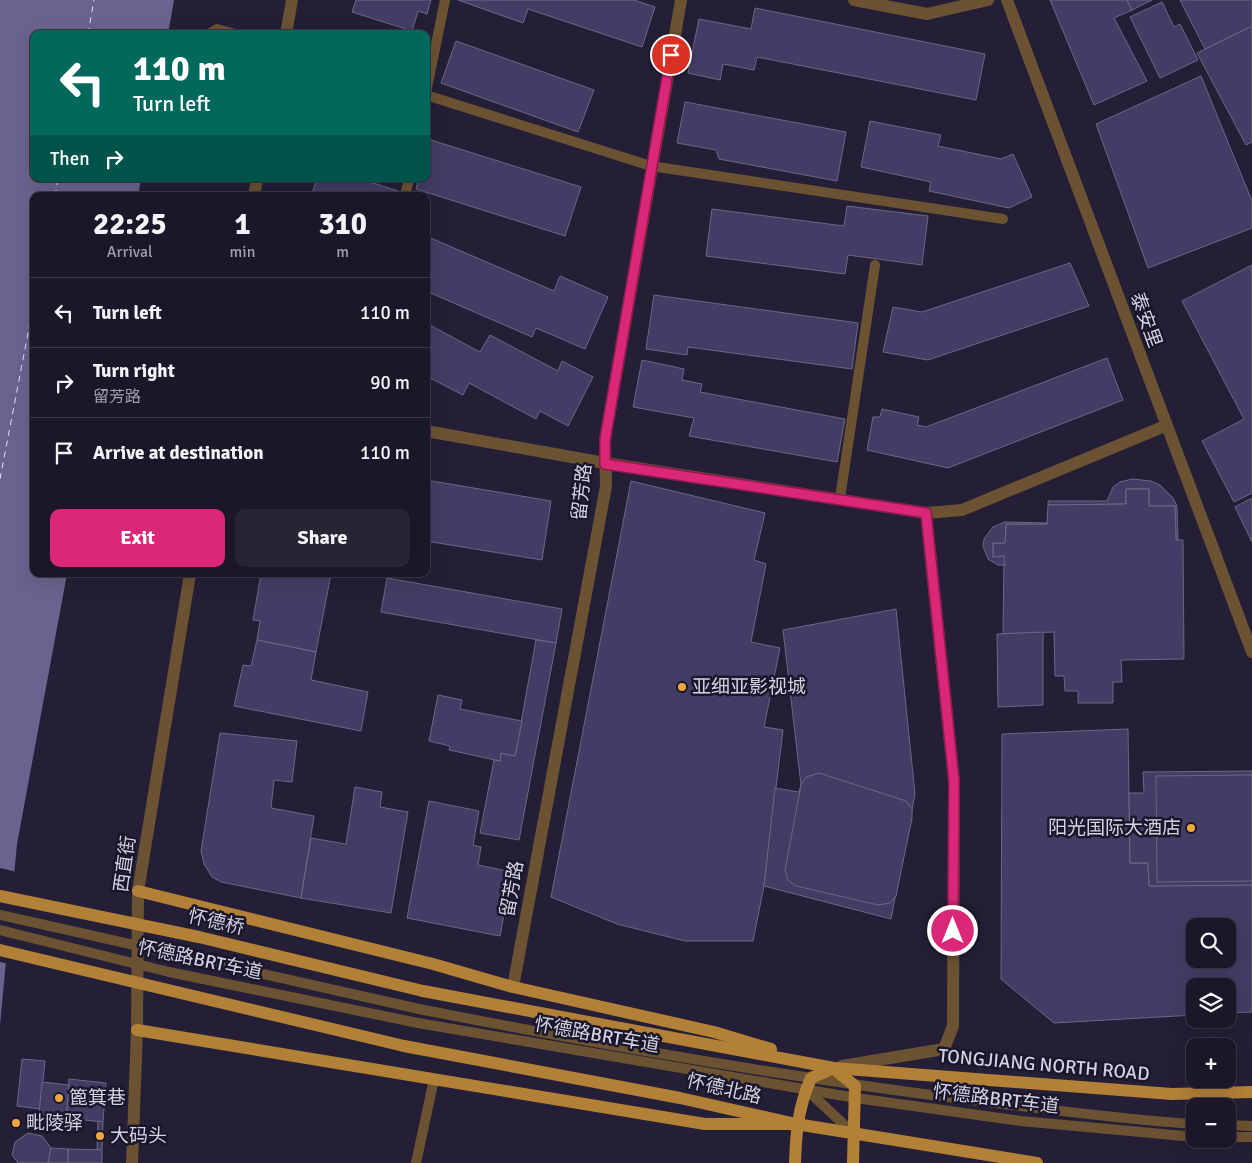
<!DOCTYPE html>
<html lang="en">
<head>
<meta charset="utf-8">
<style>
  :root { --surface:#1b1728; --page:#282434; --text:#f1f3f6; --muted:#a09fa8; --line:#393645; --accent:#db2777 }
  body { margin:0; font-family:Signika,"Noto Sans SC",sans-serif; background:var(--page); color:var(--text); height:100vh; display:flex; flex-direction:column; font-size:19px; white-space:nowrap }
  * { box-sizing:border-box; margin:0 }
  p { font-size:16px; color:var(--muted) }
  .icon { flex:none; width:28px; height:28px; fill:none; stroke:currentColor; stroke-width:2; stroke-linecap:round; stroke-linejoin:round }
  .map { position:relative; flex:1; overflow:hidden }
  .drawer { position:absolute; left:30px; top:192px; width:400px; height:385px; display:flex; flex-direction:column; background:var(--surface); border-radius:10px; box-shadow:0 5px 20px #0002,0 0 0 1px var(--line) }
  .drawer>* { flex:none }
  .top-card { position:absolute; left:30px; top:30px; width:400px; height:152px; border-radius:10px; box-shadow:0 5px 20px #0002,0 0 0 1px var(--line); background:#00695c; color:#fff; overflow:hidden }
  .tools { position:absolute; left:1186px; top:918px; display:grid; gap:10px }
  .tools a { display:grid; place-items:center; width:50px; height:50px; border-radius:10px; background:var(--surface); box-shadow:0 5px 20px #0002,0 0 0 1px var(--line); font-size:25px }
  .pin { position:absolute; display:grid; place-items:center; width:42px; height:42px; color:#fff; margin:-21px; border:2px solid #fff; border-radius:50%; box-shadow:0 1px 5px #0007 }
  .me { position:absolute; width:55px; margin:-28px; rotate:0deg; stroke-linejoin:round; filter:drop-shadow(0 0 4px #0008) }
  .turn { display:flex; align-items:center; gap:18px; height:105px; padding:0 20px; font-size:22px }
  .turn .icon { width:65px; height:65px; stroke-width:2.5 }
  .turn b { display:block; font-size:35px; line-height:42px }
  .then { display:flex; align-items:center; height:48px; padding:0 20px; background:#0003; gap:10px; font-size:19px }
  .eta { display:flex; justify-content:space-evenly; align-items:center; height:85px; text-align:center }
  .eta b { font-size:30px; font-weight:700; line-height:35px }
  .button { display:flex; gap:10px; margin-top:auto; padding:10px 20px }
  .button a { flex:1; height:58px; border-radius:10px; background:var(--accent); color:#fff; font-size:20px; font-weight:700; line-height:58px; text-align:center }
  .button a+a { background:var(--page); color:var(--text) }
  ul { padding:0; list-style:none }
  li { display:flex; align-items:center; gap:15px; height:70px; padding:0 20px; border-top:1px solid var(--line) }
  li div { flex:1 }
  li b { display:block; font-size:19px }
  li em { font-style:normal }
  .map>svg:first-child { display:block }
  .water { fill:#6b638e }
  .pier { fill:#241f36 }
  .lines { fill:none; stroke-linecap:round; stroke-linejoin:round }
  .ferry { stroke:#e3dffc; stroke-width:1; stroke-dasharray:6 5; stroke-linecap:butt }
  .building { fill:#443c64; stroke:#6c6883; fill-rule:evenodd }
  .service { stroke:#6b5232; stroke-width:10 }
  .minor { stroke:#6b5232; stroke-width:12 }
  .primary { stroke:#b38037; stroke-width:12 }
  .service-bridge { stroke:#6b5232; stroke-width:10 }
  .primary-bridge { stroke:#b38037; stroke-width:12 }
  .route-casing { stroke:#8e194d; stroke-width:12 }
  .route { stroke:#db2777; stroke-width:9 }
  .poi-dot { fill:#eea73d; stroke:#1a162b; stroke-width:2 }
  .labels { text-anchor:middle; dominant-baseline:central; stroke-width:5; stroke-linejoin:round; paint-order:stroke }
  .street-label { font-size:19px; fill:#d4d2e1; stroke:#1a162b }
  .poi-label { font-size:19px; fill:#d4d2e1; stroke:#1a162b; text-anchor:start }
</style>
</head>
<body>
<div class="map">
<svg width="1252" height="1163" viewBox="0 0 1252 1163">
  <rect width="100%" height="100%" fill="#241f36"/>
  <!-- water -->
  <polygon class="water" points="0,0 174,0 168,34 34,34 34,179 141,179 138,196 34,196 34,574 67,574 17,844 0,1025"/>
  <!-- pier -->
  <polygon class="pier" points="0,868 17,872 8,964 0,962"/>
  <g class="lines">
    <!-- ferry -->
    <g class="ferry">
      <polyline points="88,34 94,0"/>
      <polyline points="55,196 58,179"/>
      <polyline points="0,479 34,302"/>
    </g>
  </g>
  <!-- building -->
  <g class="building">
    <polygon points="356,0 431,0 427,14 418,11 412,31 352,12"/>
    <polygon points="458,0 634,0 655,7 642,47 528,9 523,23"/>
    <polygon points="1050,0 1127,0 1132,10 1114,18 1147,81 1094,105"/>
    <polygon points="1127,0 1152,0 1132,10"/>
    <polygon points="1180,0 1252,0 1252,26 1205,49"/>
    <polygon points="1162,2 1174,27 1180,24 1198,60 1160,78 1130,17"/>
    <polygon points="755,8 985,54 976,100 757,57 754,70 723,64 720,80 688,73 699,19 751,29"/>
    <polygon points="1252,26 1252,142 1246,145 1197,53"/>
    <polygon points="456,41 594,90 578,132 441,83"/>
    <polygon points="1201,76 1252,201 1252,228 1148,268 1096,124"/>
    <polygon points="685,102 846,132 837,181 719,159 716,150 677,143"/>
    <polygon points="870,121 941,135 938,146 1001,159 1013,154 1032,197 1009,208 929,191 931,182 861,167"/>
    <polygon points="431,140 581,187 565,236 416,189 419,179 426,179 426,155"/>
    <polygon points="317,179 361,179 398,191 397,196 311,196"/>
    <polygon points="847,206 928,216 922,265 848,255 845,274 706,256 712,209 844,226"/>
    <polygon points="426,236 554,291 560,276 608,297 585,349 536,328 532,337 426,291"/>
    <polygon points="1070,263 1089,306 928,360 883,352 893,307 922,312"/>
    <polygon points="1252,265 1252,493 1234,502 1202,441 1244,419 1182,301"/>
    <polygon points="654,295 858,323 852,369 688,347 687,355 646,349"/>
    <polygon points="426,323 480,352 490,335 558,371 562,361 593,377 568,426 540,411 536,419 469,383 463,395 426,376"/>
    <polygon points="1107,358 1123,400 948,468 867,450 873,417 880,417 882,409 919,417 917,425 926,427"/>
    <polygon points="642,360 684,369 682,380 702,384 700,392 845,419 837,462 689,436 694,418 633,407"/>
    <polygon points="1132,479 1151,481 1160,485 1173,498 1177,506 1178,540 1176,540 1175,506 1149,506 1149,489 1126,489 1126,504 1048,505 1048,501 1107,501 1113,487 1120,482"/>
    <polygon points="426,480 551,501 542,560 426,541"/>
    <polygon points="631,481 765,513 754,560 766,564 751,642 780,648 764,727 783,730 764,886 753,941 685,941 617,924 551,897"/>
    <polygon points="1126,489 1149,489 1149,506 1175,506 1176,540 1183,540 1184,659 1121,660 1122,682 1113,682 1113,703 1078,703 1078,691 1065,691 1064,676 1055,676 1054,632 1003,634 1004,556 993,557 993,543 1005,543 1006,524 1047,524 1048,505 1126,504"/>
    <polygon points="1252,498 1252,542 1235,507"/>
    <polygon points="1005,522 1047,523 1047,524 1006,524 1005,543 993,543 993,557 1004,556 1005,565 998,565 988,559 983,546 984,539 993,527"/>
    <polygon points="261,574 331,574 316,652 257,640 260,621 253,620"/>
    <polygon points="387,578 562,609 556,643 381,612"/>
    <polygon points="896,609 915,794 891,919 764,886 775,788 799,792 801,785 783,630"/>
    <polygon points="1043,632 1043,705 998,707 997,634"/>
    <polygon points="257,640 316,652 311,680 368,692 361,731 234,706 243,665 251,666"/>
    <polygon points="536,640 556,643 519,840 480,833 494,760 500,761 501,753 515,756"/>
    <polygon points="438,695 462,700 460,709 522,721 515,756 501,753 500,761 449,750 450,746 429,741"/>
    <path d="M 1128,729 L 1130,863 L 1148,863 L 1149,886 L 1252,885 L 1252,1012 L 1228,1013 L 1228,986 L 1195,986 L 1195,1015 L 1054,1023 L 1001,979 L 1002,734 ZM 1195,926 L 1228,926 L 1228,959 L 1195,959 Z"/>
    <polygon points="220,733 297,741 292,782 274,780 271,808 314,816 301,898 221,882 212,877 204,864 201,851"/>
    <polygon points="1252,771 1252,885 1149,886 1148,863 1130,863 1129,793 1144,793 1143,772"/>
    <polygon points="819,773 906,801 912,809 912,818 896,896 890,903 878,905 796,886 788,880 785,870 801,785 806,777"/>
    <polygon points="1252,775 1252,881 1157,882 1156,776"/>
    <polygon points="355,787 382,792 380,807 408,812 391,913 301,898 311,838 346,844"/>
    <polygon points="429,801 479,811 473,845 481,847 478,865 512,872 500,936 407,918"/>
    <polygon points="22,1059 45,1061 40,1109 17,1106"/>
    <polygon points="69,1079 106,1083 103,1122 66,1118"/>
    <polygon points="42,1082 69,1085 66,1118 39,1114"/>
    <polygon points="98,1121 103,1122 102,1150 97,1150"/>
    <polygon points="28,1133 42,1136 51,1148 48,1163 18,1163 12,1155 15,1142"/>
    <polygon points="51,1148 68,1149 68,1163 48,1163"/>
    <polygon points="68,1149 102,1150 102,1163 68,1163"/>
  </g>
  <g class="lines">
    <!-- service -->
    <g class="service">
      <polyline points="209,34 217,29 236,34"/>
      <polyline points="426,93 445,0"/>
      <polyline points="426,95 651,166 1003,219"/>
      <polyline points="405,196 409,179"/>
      <polyline points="840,498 875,265"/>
      <path d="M 419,1009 C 607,1046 796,1079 987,1102 C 1056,1110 1125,1120 1195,1124"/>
      <polyline points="418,1023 856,1098 1021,1121 1195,1137"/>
      <polyline points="807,1090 854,1134"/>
      <polyline points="1228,1125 1252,1126"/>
      <polyline points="1228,1137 1252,1137"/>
      <polyline points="416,1163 434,1079"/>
    </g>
    <!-- minor -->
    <g class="minor">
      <polyline points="854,0 927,14 988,0"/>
      <polyline points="1007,0 1252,652"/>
      <polyline points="286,34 292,0"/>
      <polyline points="254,196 257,179"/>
      <polyline points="426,431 605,463 926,513 962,510 1165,426"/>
      <polyline points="513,987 606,486 605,440 681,0"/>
      <polyline points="842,1066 944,1049 953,1026 954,781 926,513"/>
      <polyline points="132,1163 137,1030 138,891 190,574"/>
    </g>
    <!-- primary -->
    <g class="primary">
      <polyline points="138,891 433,964 513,987 714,1032 771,1049"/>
      <polyline points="423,991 834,1068 1172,1094 1252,1092"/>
      <polyline points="137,1030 705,1124 796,1124"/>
      <polyline points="404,1046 680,1098 796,1124 1037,1163"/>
      <polyline points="833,1068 855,1086 853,1163"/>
      <path d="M 795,1163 C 796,1132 798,1108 811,1078 L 834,1068"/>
    </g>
    <!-- service-bridge -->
    <g class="service-bridge">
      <polyline points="0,915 419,1009"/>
      <polyline points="0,930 169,972 418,1023"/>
    </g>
    <!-- primary-bridge -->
    <g class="primary-bridge">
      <polyline points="0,896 199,937 423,991"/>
      <polyline points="0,950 404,1046"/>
    </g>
  </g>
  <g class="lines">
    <!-- route casing -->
    <g class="route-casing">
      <polyline id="route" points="671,55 605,440 605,464 926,513 954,781 953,931"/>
    </g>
    <!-- route -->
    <use href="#route" class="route"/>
  </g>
  <!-- markers -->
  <g class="poi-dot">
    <circle cx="682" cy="687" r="5"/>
    <circle cx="1191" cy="828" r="5"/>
    <circle cx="59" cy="1098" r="5"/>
    <circle cx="16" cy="1123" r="5"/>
    <circle cx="100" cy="1136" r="5"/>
  </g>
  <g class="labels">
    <!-- street labels -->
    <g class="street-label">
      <text transform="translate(1146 320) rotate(70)">泰安里</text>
      <text transform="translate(582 492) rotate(-84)">留芳路</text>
      <text transform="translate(125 864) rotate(-82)">西直街</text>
      <text transform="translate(512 889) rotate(-80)">留芳路</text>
      <text transform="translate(216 922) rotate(13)">怀德桥</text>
      <text transform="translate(200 960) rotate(12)">怀德路BRT车道</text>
      <text transform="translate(597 1035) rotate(10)">怀德路BRT车道</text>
      <text transform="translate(1044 1065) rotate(5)">TONGJIANG NORTH ROAD</text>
      <text transform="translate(724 1089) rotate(13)">怀德北路</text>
      <text transform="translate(996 1099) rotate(7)">怀德路BRT车道</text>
    </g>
    <!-- poi labels -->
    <g class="poi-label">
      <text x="692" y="687">亚细亚影视城</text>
      <text x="1181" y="828" text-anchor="end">阳光国际大酒店</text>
      <text x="69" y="1098">篦箕巷</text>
      <text x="26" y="1123">毗陵驿</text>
      <text x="110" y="1136">大码头</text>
    </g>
  </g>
</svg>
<div class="tools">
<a><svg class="icon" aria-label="search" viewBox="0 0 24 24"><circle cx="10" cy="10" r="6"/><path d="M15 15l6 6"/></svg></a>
<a><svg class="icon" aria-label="layers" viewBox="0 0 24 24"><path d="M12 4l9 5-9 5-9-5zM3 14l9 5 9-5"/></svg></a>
<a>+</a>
<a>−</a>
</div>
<div class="pin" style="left:671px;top:55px;background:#d93025"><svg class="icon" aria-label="arrive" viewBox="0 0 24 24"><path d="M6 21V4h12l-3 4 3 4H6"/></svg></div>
<svg class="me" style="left:953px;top:931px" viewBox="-20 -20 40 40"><circle r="17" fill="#db2777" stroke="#fff" stroke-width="3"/><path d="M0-11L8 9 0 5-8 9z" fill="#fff"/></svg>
<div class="top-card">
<div class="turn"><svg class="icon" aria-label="left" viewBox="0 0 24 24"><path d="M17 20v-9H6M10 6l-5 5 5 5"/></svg><div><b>110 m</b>Turn left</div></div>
<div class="then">Then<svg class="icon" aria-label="right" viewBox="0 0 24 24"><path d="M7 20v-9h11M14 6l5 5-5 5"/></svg></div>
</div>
<section class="drawer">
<div class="eta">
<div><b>22:25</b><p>Arrival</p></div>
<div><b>1</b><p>min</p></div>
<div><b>310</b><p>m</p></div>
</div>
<ul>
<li><svg class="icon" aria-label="left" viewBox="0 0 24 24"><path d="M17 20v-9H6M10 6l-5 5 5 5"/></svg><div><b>Turn left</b></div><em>110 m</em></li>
<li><svg class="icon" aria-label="right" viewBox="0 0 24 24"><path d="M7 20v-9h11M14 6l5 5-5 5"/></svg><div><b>Turn right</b><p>留芳路</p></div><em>90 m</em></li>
<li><svg class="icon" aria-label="arrive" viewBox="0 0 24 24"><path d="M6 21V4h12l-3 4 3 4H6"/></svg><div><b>Arrive at destination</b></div><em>110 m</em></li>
</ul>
<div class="button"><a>Exit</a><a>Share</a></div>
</section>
</div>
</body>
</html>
